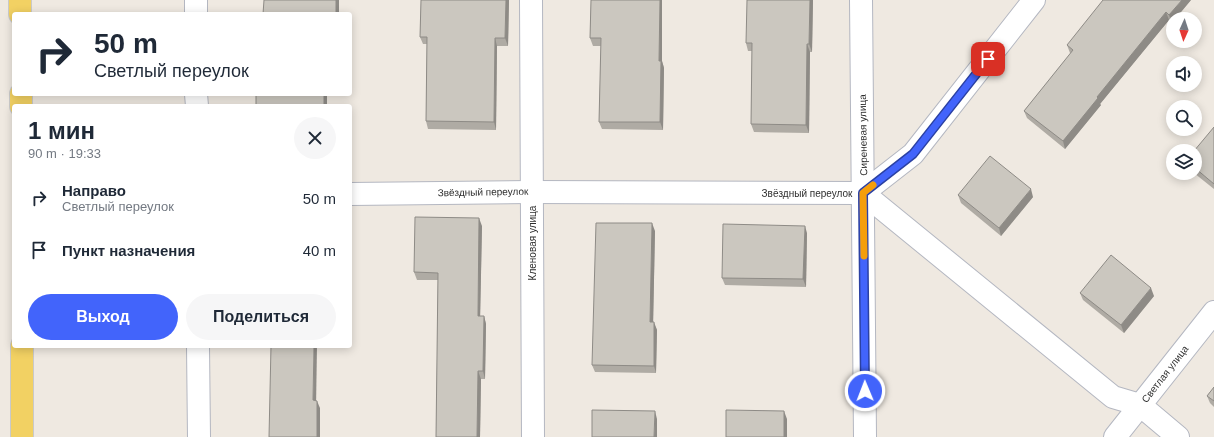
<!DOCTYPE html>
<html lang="ru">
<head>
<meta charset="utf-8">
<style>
  :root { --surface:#fff; --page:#f6f6f7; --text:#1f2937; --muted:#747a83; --accent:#4264fb }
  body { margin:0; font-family:Arial,sans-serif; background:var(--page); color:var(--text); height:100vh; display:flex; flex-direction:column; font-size:15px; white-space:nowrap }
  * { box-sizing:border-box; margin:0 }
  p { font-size:13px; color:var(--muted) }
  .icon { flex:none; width:22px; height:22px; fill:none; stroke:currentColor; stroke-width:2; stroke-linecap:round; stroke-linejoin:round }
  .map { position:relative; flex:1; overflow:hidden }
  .side { position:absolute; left:12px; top:104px; width:340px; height:244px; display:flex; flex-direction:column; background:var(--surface); border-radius:4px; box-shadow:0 2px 10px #0003 }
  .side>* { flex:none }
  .banner { position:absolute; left:12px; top:12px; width:340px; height:84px; border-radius:4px; box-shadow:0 2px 10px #0003; background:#fff; color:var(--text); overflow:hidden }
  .needle { width:26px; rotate:183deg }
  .tools { position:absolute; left:1166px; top:12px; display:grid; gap:8px }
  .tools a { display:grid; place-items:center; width:36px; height:36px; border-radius:50%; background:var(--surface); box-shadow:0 2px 10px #0003; font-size:20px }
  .pin { position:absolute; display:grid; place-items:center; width:34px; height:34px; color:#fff; margin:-17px; border-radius:8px; box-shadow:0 2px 6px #0006 }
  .me { position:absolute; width:44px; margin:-22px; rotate:359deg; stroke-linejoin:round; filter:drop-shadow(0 0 3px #0008) }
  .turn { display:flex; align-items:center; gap:14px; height:84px; padding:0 16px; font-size:18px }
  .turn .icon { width:52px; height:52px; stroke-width:2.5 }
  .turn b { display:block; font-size:28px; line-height:34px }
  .round { display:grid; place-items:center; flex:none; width:42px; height:42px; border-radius:21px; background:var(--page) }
  .headline { display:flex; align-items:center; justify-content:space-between; height:68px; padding:0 16px }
  h1 { font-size:24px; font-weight:700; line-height:30px }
  .primary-button { display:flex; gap:8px; margin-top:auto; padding:8px 16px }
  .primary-button a { flex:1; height:46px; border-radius:24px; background:var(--accent); color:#fff; font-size:16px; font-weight:700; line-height:46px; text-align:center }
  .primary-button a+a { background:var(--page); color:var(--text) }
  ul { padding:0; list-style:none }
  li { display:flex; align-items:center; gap:12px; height:52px; padding:0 16px }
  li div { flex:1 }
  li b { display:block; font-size:15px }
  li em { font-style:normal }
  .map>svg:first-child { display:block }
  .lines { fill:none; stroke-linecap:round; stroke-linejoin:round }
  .minor-casing { stroke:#b4b7c1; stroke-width:24 }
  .major-casing { stroke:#c9c9c9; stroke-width:24 }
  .minor { stroke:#fff; stroke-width:22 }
  .major { stroke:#f2d163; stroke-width:22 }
  .wall { fill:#afaba4 }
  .shaded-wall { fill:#8e8b86 }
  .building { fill:#cbc7bf; stroke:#8e8b86 }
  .route-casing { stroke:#2b41a3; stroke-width:10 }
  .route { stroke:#4264fb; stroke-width:7 }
  .slow { stroke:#f59e0b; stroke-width:7 }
  .labels { text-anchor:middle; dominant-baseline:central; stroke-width:3; stroke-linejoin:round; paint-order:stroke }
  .street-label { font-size:10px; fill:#2e2e2e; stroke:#fff }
</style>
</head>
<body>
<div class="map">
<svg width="1214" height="437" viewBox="0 0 1214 437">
  <rect width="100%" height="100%" fill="#efe9e1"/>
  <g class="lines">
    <!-- minor casing -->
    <g class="minor-casing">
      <g id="minor">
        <polyline points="196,0 196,14"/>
        <polyline points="531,0 533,437"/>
        <polyline points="861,0 865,437"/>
        <polyline points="196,94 197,106"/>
        <polyline points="863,193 913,154 1034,0"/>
        <polyline points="350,194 531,192 863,193 1113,397 1140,405 1178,437"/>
        <polyline points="198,346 199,437"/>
        <polyline points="1115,437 1214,312"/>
      </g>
    </g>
    <!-- major casing -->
    <g class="major-casing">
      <g id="major">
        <polyline points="20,0 20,14"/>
        <polyline points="21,94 21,106"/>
        <polyline points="22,346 22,437"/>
      </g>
    </g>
    <!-- minor -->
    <use href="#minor" class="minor"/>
    <!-- major -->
    <use href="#major" class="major"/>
  </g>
  <!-- wall -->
  <g class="wall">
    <polygon points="421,0 509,0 508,46 497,46 496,130 428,129 426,121 427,44 423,44 420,37"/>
    <polygon points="591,0 662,0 662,61 664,68 663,130 602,129 599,122 601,46 593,46 590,38"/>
    <polygon points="813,0 812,52 810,52 809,133 754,132 751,124 752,51 748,51 746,43"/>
    <polygon points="1191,0 1172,23 1169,20 1100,104 1101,105 1065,149 1027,118 1024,111 1071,53 1070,53 1067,45"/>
    <polygon points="1214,127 1214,189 1194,173 1195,173 1195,151"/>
    <polygon points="958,195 1033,197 1001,236 961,203"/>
    <polygon points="482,226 480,316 484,316 486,324 485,379 481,379 480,437 436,437 438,280 417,280 414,272"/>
    <polygon points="655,231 653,322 657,330 656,373 595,372 592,365"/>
    <polygon points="807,233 806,287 725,285 722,278"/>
    <polygon points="1080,293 1154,296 1124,333 1083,300"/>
    <polygon points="1214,387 1214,407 1210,403 1207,396"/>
  </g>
  <!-- shaded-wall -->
  <g class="shaded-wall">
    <rect x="336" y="0" width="3" height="14"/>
    <polygon points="506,0 509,0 508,46 505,38"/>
    <polygon points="660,0 662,0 662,61 664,68 663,130 660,122 659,61"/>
    <polygon points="810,0 813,0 812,52 809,44"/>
    <polygon points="1182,0 1191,0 1175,19 1173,19 1173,22 1172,23 1169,15"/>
    <polygon points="1166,12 1169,20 1100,104 1101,105 1065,149 1063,141 1097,97"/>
    <polygon points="495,38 497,46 496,130 494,122"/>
    <polygon points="807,44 810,52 809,133 806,125"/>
    <rect x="324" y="94" width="3" height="12"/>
    <polygon points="1031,189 1033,197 1001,236 999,228"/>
    <polygon points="479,218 482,226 480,324 478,316"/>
    <polygon points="652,223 655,231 653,329 650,322"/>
    <polygon points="805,226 807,233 806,287 803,279"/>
    <polygon points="1151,288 1154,296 1124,333 1121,325"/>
    <polygon points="484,316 486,324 485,379 483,371"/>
    <polygon points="654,322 657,330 656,373 654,366"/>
    <polygon points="314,346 317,346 316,408 313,400"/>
    <polygon points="478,371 481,379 480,437 477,437"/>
    <polygon points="317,401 320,408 320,437 317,437"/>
    <polygon points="655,411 657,419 657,437 654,437"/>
    <polygon points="784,411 787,419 787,437 784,437"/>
  </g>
  <!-- building -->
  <g class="building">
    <polygon points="264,0 336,0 336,14 263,14"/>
    <polygon points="421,0 506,0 505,38 495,38 494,122 426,121 427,37 420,37"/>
    <polygon points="591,0 660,0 659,61 661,61 660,122 599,122 601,38 590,38"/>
    <polygon points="747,0 810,0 809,44 807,44 806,125 751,124 752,43 746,43"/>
    <polygon points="1103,0 1182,0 1169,15 1166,12 1097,97 1098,98 1063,141 1024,111 1073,50 1067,45"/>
    <rect x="256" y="94" width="68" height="12"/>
    <polygon points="1214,127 1214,184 1195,168 1195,151 1194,151"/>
    <polygon points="990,156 1031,189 999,228 958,195"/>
    <polygon points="415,217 479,218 478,316 484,316 483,371 478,371 477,437 436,437 438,273 414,272"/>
    <polygon points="596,223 652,223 650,322 654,322 654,366 592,365"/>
    <polygon points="723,224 805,226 803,279 722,278"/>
    <polygon points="1111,255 1151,288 1121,325 1080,293"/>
    <polygon points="271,346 314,346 313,400 317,401 317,437 269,437"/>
    <polygon points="1214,387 1214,401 1207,396"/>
    <polygon points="592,410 655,411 654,437 592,437"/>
    <polygon points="726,410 784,411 784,437 726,437"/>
  </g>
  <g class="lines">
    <!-- route casing -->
    <g class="route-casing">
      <polyline id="route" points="865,391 863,193 913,154 988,59"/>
    </g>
    <!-- route -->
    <use href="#route" class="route"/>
    <!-- slow -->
    <polyline class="slow" points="864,256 863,193 873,185"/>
  </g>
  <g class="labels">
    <!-- street labels -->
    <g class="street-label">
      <text transform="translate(863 135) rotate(-91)">Сиреневая улица</text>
      <text transform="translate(483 192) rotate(-1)">Звёздный переулок</text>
      <text x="807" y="193">Звёздный переулок</text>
      <text transform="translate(532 243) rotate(-90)">Кленовая улица</text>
      <text transform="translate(1165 374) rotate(-52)">Светлая улица</text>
    </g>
  </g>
</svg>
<div class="tools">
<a><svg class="needle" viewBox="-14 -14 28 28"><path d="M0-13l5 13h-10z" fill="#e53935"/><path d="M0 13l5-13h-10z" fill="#747a83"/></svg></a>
<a><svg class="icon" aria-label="sound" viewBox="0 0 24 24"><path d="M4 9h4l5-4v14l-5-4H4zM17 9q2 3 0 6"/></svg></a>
<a><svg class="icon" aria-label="search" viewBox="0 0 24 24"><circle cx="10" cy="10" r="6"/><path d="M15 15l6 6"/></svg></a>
<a><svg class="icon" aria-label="layers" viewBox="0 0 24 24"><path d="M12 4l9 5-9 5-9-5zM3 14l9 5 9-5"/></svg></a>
</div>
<div class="pin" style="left:988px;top:59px;background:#d93025"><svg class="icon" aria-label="arrive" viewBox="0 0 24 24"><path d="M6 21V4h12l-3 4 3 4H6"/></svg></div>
<svg class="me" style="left:865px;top:391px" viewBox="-20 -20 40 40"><circle r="17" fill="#4264fb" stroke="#fff" stroke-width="3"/><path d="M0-11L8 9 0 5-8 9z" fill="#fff"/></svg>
<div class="banner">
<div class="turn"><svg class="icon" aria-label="right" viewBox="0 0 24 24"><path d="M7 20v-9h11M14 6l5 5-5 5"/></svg><div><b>50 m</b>Светлый переулок</div></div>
</div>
<section class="side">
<div class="headline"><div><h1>1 мин</h1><p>90 m · 19:33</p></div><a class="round"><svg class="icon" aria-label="close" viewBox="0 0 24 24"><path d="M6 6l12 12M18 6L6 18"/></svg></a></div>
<ul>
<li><svg class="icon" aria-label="right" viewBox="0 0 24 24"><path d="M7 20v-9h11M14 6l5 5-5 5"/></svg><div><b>Направо</b><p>Светлый переулок</p></div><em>50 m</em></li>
<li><svg class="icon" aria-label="arrive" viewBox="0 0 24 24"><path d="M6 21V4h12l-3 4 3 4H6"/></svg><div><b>Пункт назначения</b></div><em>40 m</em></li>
</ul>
<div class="primary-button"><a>Выход</a><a>Поделиться</a></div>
</section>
</div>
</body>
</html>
